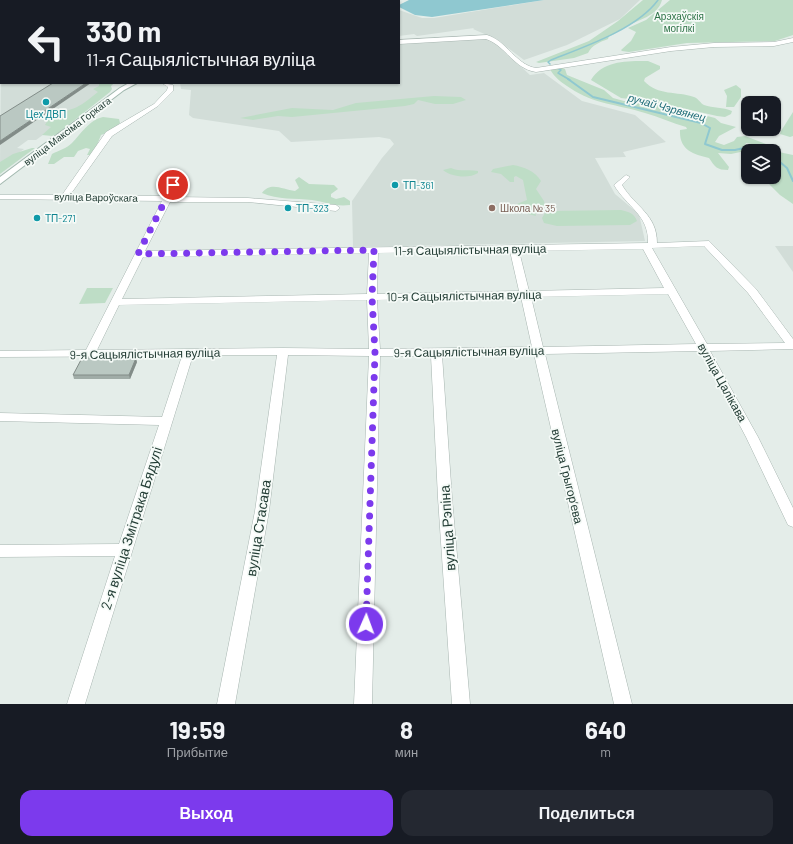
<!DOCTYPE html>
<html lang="ru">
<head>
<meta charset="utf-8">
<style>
  :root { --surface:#171b24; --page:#242831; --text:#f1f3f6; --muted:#9ea1a6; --accent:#7c3aed }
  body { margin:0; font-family:Barlow,sans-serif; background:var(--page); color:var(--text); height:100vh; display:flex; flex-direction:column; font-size:15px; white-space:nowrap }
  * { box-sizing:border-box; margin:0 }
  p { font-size:13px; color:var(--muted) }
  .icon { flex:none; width:22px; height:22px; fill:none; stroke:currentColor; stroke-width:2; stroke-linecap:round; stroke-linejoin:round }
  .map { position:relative; height:704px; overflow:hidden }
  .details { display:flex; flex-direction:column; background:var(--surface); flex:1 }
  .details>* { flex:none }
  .hud { position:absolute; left:0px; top:0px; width:400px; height:84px; box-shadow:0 1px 3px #0004; background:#171b24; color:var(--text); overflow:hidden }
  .fabs { position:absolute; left:741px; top:96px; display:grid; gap:8px }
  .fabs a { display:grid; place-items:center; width:40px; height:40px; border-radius:8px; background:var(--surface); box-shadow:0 1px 3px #0004; font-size:20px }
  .pin { position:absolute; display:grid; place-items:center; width:34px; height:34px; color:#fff; margin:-17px; border:2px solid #fff; border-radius:50%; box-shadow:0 1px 4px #0007 }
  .me { position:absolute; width:44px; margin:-22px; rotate:2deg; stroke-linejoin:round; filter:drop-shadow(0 0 3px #0008) }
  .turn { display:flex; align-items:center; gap:14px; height:84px; padding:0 20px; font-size:18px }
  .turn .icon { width:52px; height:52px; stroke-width:2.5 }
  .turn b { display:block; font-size:28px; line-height:34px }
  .eta { display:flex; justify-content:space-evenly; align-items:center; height:68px; text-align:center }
  .eta b { font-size:24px; font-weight:700; line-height:28px }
  .primary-button { display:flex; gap:8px; margin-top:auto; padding:8px 20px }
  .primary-button a { flex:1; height:46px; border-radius:12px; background:var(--accent); color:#fff; font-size:16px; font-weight:700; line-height:46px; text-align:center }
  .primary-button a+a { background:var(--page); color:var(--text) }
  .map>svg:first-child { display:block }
  .built { fill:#d2ddd8 }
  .green { fill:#beddc6 }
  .water { fill:#8fc8d0 }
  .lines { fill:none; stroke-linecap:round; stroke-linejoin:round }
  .stream-far1 { stroke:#8fc8d0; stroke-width:1.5 }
  .stream { stroke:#8fc8d0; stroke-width:2 }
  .minor-casing { stroke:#a7b5b0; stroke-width:1 }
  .secondary-casing { stroke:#a3b9b0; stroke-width:2 }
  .minor { fill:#fff; fill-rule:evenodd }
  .secondary { fill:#fff; fill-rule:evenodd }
  .wall { fill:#a0aca7 }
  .shaded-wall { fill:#828c88 }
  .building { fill:#bac8c2; stroke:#828c88 }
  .route { stroke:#7c3aed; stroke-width:7; stroke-dasharray:0 12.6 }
  .culture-dot { fill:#0f9aa8; stroke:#f5faf7; stroke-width:1.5 }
  .education-dot { fill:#8d6e63; stroke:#f5faf7; stroke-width:1.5 }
  .labels { text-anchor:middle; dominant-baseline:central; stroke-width:3.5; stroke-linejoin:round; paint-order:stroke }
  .far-park-label { font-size:10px; fill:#2f7448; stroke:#f5faf7 }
  .far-culture-label { font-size:10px; fill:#0d838f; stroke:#f5faf7; text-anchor:start }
  .far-street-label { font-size:10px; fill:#243e36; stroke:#f5faf7 }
  .far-education-label { font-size:10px; fill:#785e54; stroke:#f5faf7; text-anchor:start }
  .far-water-label { font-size:11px; font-style:italic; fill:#206d79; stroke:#f5faf7 }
  .street-label { font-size:12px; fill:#243e36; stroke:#f5faf7 }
  .near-street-label { font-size:14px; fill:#243e36; stroke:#f5faf7 }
</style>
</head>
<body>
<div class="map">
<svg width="793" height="704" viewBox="0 0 793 704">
  <rect width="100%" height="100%" fill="#e4ede9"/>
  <!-- built -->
  <g class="built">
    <polygon points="544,0 640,0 620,19 567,45 524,60 496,39 473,29 474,28 417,36 414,34 399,36 399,10 422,18 434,18"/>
    <polygon points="490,38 530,75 544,73 582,101 635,115 666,142 623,152 626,157 595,158 615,194 639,214 645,241 353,247 352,201 382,158 394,144 390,139 379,137 291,142 279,131 193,118 189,115 191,90 181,89 180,83 399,83 399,44"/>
    <polygon points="1,56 1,83 114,83 36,140 28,140 17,148 24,149 0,166"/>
    <polygon points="775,246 793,246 793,272"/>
  </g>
  <!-- green -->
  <g class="green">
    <path d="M 643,0 L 662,0 C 658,16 638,20 625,27 C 619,30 616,34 609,36 L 608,39 C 600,42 592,45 588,53 L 574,58 L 539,63 L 536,62 L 589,41 L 618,21 Z"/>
    <polygon points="670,0 793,0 793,35 775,41 687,43 629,52 622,51 621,50 631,41 636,32 628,28 646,20"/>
    <path d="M 648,61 L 660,66 L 660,69 L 645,78 L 644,81 C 658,96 677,91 694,97 C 699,99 700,103 704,105 C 713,108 723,107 732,111 L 731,114 L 725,117 L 717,116 L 660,103 L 621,98 L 591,80 C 603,60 628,61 648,61 Z"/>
    <path d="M 560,67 L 565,69 L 567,75 L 604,90 L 613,98 L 624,101 L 669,106 L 715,118 L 721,123 L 736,127 L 719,136 L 715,142 L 724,145 L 734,141 L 737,137 L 745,136 L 766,144 L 763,146 L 746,143 L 745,145 L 770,151 L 750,150 L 731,154 L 718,153 L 729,167 L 728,170 C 717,170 715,167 709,158 C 693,154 679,150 680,130 L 687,129 L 686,127 C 672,123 659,117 645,113 C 617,104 595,105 570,88 C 562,83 554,77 550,69 Z"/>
    <path d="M 99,83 L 114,83 L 111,86 L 112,89 L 110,92 L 57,134 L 52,136 L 42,135 L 51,127 L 45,125 C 51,113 66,112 77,107 C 85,103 91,97 98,92 L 93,89 L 99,86 Z"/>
    <polygon points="736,85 741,89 741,97 734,107 726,107 727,96 724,90"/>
    <polygon points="434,96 461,97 466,100 453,104 435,104 418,100 414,104 405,106 292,117 278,116 253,120 240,118 292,108 333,110 356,103"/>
    <polygon points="793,112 793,136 790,137 780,134 781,131"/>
    <path d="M 103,117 L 119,119 L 120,123 L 111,131 L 101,135 L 93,155 L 87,155 L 90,149 L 86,148 L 78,151 L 74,157 L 64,157 L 54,164 L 48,164 L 52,154 C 58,151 67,148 72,143 C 81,134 89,120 103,117 Z"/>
    <polygon points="32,148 35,148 0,174 0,162 13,154"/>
    <polygon points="774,151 793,155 793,204 780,195 769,184 770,177 774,177"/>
    <path d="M 513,165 C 524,167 535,171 541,181 L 536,189 L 544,201 L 545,205 L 535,210 L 536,216 L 528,214 L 524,211 L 513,210 L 507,208 L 527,200 L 523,180 L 516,176 L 514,177 L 514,182 L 510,182 L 501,174 L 491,172 L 493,169 Z"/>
    <path d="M 451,168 C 460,172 469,169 478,171 L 478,173 C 469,179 451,177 443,170 Z"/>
    <path d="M 299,177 L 309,184 L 334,185 L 338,189 L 331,194 L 331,197 L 336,199 L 344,197 L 350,201 L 350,205 C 335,207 326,202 312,200 C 295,198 278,200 262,193 C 271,181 283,190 295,191 L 299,188 L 295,180 Z"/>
    <path d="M 621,210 C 629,212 634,213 637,221 L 630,225 L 557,226 L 544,223 L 542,218 L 545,213 L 551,211 Z"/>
    <polygon points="87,288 113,288 105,303 79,304"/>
  </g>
  <!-- water -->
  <polygon class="water" points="409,0 544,0 432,17 415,15 399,7 399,5"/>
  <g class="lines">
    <!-- stream-far1 -->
    <g class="stream-far1">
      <path d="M 550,64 L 548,62 L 551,60 C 584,47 637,29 658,0"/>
      <polyline points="557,68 561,70 558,73 570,80"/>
    </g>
    <!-- stream -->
    <g class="stream">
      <polyline points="568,79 593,97 701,123 710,128 705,144 722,150 735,150 748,147 767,151"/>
      <polyline points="774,157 787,168 793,181"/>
    </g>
    <!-- minor casing -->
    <g class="minor-casing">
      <g id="minor">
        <path d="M 487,35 C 507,41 516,65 536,68 L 671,47 L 714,43 L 774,42 L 793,38 L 793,42 L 774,46 L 714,47 L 671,51 L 536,72 C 514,69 506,46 486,39 L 399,44 L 399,40 Z"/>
        <path d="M 162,83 L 173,85 L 173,91 L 158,106 L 112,136 L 70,195 L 164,196 L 176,173 L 180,171 L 184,173 L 172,197 L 248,198 L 336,205 L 340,208 L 336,211 L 248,202 L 170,202 L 145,251 L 648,243 C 649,215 627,207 614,185 L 626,175 L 630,177 L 622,185 C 635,207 657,214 657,243 L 709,241 L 756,289 L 793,339 L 793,349 L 710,351 L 758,437 L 793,508 L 793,527 L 788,525 L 746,437 L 700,351 L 545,354 L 632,704 L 614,704 L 534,354 L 442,355 L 452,498 L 470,704 L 452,704 L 438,498 L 431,356 L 380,356 L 372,704 L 354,704 L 369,356 L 288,355 L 269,511 L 235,704 L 217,704 L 255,511 L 277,355 L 193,355 L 85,704 L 67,704 L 115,556 L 0,557 L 0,545 L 119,544 L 159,425 L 0,421 L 0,413 L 162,417 L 182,356 L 0,357 L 0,351 L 86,350 L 162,201 L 0,199 L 0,195 L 62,195 L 106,132 L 154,104 L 167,90 L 168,87 ZM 704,246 L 748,293 L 785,343 L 707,344 L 652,248 ZM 643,249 L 664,288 L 529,291 L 519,251 ZM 510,251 L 519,291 L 377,294 L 378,253 ZM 369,253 L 367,294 L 122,299 L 143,257 ZM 668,294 L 696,344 L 543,347 L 531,297 ZM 521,297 L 532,347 L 380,349 L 377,300 ZM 367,300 L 369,349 L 283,348 L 97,350 L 119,305 Z"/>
      </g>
    </g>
    <!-- secondary casing -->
    <g class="secondary-casing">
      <polygon id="secondary" points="129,83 137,83 124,90 0,184 0,177 120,88"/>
    </g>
    <!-- minor -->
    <use href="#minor" class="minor"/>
    <!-- secondary -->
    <use href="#secondary" class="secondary"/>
  </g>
  <!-- wall -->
  <polygon class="wall" points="137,362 130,379 74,379 73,375"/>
  <!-- shaded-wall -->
  <g class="shaded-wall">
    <polygon points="86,83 91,83 0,145 0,141"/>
    <polygon points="136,358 137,362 130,379 129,375"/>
  </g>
  <!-- building -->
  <g class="building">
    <polygon points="53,83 86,83 0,141 0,116"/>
    <polygon points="82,358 136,358 129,375 73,375"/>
  </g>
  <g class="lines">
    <!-- route -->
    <polyline class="route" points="173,185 138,254 374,250 372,297 375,353 366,624"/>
  </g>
  <!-- markers -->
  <g class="culture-dot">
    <circle cx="46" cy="102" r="4"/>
    <circle cx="395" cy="185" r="4"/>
    <circle cx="288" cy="208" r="4"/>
    <circle cx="37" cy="218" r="4"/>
  </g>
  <circle class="education-dot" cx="492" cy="208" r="4"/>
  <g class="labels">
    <!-- far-park labels -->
    <g class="far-park-label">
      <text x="679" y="16">Арэхаўскія<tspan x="679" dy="12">могілкі</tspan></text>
    </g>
    <!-- far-culture labels -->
    <g class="far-culture-label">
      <text x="46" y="114" text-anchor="middle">Цех ДВП</text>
      <text x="403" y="185">ТП-361</text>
      <text x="296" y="208">ТП-323</text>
      <text x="45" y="218">ТП-271</text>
    </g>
    <!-- far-street labels -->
    <g class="far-street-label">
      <text transform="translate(67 131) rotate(-37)">вуліца Максіма Горкага</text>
      <text transform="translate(96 197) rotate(1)">вуліца Вароўскага</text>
    </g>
    <!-- far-education labels -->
    <g class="far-education-label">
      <text x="500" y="208">Школа № 35</text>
    </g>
    <!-- far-water labels -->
    <g class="far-water-label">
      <text transform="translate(667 107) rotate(15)">ручай Чэрвянец</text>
    </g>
    <!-- street labels -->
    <g class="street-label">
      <text transform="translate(470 249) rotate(-1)">11-я Сацыялістычная вуліца</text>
      <text transform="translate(464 295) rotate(-1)">10-я Сацыялістычная вуліца</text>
      <text transform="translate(469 351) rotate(-1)">9-я Сацыялістычная вуліца</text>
      <text transform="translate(145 353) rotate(-1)">9-я Сацыялістычная вуліца</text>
      <text transform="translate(723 382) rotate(61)">вуліца Цалікава</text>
      <text transform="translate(568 476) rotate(76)">вуліца Грыгорʼева</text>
    </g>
    <!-- near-street labels -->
    <g class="near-street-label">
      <text transform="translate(131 528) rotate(-72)">2-я вуліца Змітрака Бядулі</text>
      <text transform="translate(258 528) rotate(-81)">вуліца Стасава</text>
      <text transform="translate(447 528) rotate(-94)">вуліца Рэпіна</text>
    </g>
  </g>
</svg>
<div class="fabs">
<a><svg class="icon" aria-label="sound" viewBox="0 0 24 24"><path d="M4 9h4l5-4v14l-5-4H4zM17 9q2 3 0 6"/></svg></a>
<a><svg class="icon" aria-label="layers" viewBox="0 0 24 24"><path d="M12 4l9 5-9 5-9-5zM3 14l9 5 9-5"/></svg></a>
</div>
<div class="pin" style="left:173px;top:185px;background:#d93025"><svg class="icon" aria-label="arrive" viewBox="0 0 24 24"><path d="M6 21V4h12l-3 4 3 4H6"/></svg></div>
<svg class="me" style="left:366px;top:624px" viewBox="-20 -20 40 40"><circle r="17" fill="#7c3aed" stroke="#fff" stroke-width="3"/><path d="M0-11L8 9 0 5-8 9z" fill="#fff"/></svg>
<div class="hud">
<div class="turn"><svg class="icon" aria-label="left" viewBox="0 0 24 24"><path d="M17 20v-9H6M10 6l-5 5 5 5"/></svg><div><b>330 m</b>11-я Сацыялістычная вуліца</div></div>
</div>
</div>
<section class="details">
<div class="eta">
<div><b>19:59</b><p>Прибытие</p></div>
<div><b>8</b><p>мин</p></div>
<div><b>640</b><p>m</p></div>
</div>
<div class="primary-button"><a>Выход</a><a>Поделиться</a></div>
</section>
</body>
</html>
